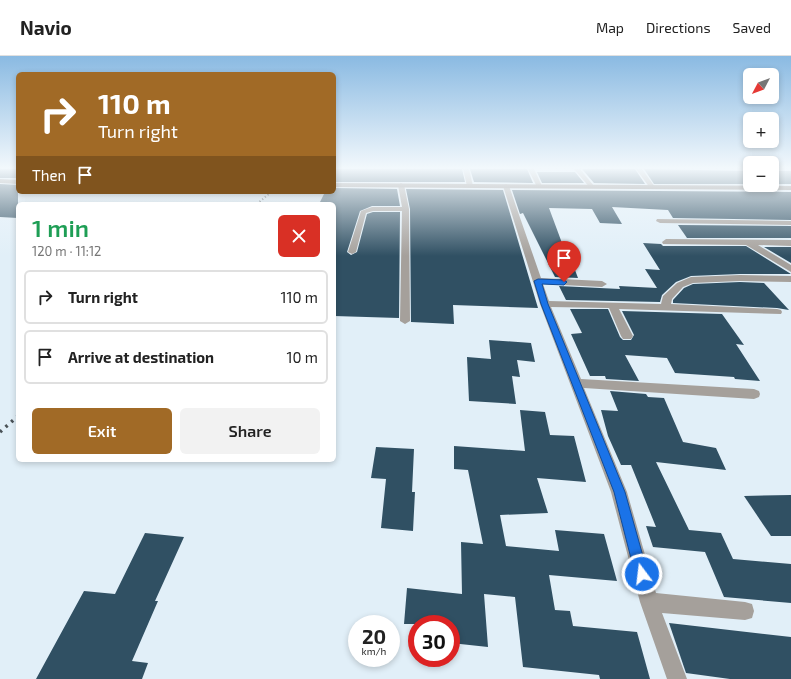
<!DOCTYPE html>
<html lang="en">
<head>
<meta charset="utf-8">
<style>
  :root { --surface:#fff; --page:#f2f2f2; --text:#222; --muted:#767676; --line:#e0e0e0; --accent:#a16a26 }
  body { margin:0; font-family:"Exo 2",sans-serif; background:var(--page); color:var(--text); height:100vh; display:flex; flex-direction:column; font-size:15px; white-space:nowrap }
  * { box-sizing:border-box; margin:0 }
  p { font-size:13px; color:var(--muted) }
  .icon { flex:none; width:22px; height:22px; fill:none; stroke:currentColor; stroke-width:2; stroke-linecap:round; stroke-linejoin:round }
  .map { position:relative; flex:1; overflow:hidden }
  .details { position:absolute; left:16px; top:146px; width:320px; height:260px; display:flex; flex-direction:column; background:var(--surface); border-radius:6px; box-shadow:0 2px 6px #0003 }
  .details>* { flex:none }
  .top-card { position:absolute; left:16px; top:16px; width:320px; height:122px; border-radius:6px; box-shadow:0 2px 6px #0003; background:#a16a26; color:#fff; overflow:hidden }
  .needle { width:26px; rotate:229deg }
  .tools { position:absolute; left:743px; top:12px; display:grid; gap:8px }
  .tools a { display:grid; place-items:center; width:36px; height:36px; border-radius:6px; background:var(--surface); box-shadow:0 2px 6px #0003; font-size:20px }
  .speed { position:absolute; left:348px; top:559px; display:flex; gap:8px; font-size:20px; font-weight:700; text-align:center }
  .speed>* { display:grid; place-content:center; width:52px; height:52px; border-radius:50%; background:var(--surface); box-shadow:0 2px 6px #0003; line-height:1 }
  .speed small { font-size:10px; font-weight:400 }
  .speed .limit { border:6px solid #d22; background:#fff; color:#111 }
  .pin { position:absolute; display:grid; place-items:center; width:34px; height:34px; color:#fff; margin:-41px -17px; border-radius:50% 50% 50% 0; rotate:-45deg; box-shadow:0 0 4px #0007 }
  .pin .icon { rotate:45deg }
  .me { position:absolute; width:44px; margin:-22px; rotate:345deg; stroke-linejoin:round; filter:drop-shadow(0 0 3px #0008) }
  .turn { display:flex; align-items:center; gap:14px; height:84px; padding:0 16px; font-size:18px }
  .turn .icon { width:52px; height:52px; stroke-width:2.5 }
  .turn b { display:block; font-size:28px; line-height:34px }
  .then { display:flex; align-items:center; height:38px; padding:0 16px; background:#0003; gap:8px; font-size:15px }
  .round { display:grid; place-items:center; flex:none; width:42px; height:42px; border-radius:6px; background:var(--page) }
  .summary { display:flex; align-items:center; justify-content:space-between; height:68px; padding:0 16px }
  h1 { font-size:24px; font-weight:600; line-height:30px; color:#1e9e55 }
  .primary-button { display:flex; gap:8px; margin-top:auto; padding:8px 16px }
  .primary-button a { flex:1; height:46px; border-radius:6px; background:var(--accent); color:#fff; font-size:16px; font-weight:600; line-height:46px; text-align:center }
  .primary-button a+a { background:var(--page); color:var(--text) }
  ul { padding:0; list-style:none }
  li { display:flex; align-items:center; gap:12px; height:54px; margin:0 8px 6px; padding:0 8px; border:2px solid var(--line); border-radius:6px }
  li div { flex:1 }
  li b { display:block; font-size:15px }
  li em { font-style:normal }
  header { display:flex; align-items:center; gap:24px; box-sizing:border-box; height:56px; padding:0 20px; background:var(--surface); border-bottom:1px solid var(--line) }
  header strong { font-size:19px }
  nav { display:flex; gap:22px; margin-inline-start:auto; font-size:14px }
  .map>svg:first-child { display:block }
  .building { fill:#305063 }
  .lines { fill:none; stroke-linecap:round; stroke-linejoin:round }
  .lane { fill:#a5a09b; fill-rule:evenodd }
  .street { fill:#a5a09b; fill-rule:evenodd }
  .secondary { fill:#827b75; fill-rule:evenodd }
  .rail-far1 { stroke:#4a5257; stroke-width:2; stroke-dasharray:1 2.5; stroke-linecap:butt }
  .rail { stroke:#4a5257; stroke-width:3.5; stroke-dasharray:2.5 5; stroke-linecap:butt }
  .route { fill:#1a73e8; stroke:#114b97 }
</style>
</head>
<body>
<header>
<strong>Navio</strong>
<nav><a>Map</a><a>Directions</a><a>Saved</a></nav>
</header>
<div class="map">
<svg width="791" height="623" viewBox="0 0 791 623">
  <rect width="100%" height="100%" fill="#e1eff8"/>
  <!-- building -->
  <g class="building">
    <rect x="0" y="113" width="18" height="9"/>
    <polygon points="334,113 462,113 465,126 334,126"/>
    <polygon points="470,113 527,113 533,127 474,126"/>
    <polygon points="582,113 635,113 645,128 594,127"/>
    <polygon points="644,113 750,115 750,128 654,128"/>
    <rect x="772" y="115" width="19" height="13"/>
    <polygon points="537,116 575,116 584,127 542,127"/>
    <polygon points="0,128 18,129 18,162 0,161"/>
    <polygon points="334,132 397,133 400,150 372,150 360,155 347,196 351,199 357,196 367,158 373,156 400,156 399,262 334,260 334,148 319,148 325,136 334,136"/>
    <polygon points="406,133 503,134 538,252 453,249 454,268 411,266 410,153"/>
    <polygon points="512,134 791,136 791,164 673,162 668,154 612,151 622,168 600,167 592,153 549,152 572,214 575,214 578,222 555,221 523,157 520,158"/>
    <polygon points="678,169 791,170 791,182 687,182"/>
    <polygon points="643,187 661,188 663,190 746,190 791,218 740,218 691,220 676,226 662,239 660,246 566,244 559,230 620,233 619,230 657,232 645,213 660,214"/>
    <polygon points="764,191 791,191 791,207"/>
    <polygon points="740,226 764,227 789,254 777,252 673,247 673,244 684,232 693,228"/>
    <polygon points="570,253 608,253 620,281 623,284 631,284 634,279 622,255 722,258 744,289 736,288 760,325 735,323 734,321 675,317 667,302 625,299 639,325 606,323 605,320 590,320 571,278 582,277"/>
    <polygon points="489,284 531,287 535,306 517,304 520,321 512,320 516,348 469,345 467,301 491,303"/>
    <polygon points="610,335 646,338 648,341 664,342 683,386 716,392 726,414 656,406 689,474 721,477 733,503 791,508 791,547 724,541 705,496 653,491 646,470 656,471 631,409 621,409 608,380 601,354 618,355"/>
    <polygon points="520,354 545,356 550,379 574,380 586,426 537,422 548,457 500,459 506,490 559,495 555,474 604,478 617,525 549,519 555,554 570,555 573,570 637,576 650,623 600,623 599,619 523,611 515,541 484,538 488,591 451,587 451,568 404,568 407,532 462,538 461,486 483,488 468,414 454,413 454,390 525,395"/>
    <polygon points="376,391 414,393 412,436 415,436 413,475 381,472 386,423 371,422"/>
    <polygon points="791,439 791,480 771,480 744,440"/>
    <polygon points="145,477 184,481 155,545 158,545 132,605 148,607 142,623 36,623 84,535 115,538"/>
    <polygon points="669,567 791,581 791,623 730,623 686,617"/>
  </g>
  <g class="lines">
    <!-- lane -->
    <polygon class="lane" points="401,127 404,129 409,153 410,265 405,268 400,265 402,155 373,155 366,157 356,196 352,198 348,196 361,155 372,151 402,151 398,129"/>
    <!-- street -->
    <g class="street">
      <polygon points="463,113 469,113 473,130 472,131 467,130"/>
      <polygon points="528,113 534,113 542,130 541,131 537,131"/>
      <polygon points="574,113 580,113 594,130 594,132 590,132"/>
      <polygon points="636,113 642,113 655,131 654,132 650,132"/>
      <polygon points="506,128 509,130 541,222 602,225 607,228 602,231 543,228 549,245 661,248 663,240 677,227 691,221 740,219 791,220 791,226 740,225 693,227 683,231 672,243 671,248 777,253 781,254 782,256 781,258 619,253 633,280 631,283 623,283 621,280 609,252 551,251 581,323 754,333 759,335 760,338 759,341 754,343 584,332 627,436 656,537 745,546 752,548 754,555 752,562 745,564 662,557 687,623 667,623 640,546 611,436 540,248 503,130"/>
      <polygon points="657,163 791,165 791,169 660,167 656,165"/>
      <polygon points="666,183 791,184 791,190 758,189 791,209 791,216 746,189 663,188 662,186"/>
    </g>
    <!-- secondary -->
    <g class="secondary">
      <polygon points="0,123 18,124 18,128 0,127"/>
      <polygon points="334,127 791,130 791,134 334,131"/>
    </g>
    <!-- rail-far1 -->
    <polyline class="rail-far1" points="257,148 271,136"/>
    <!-- rail -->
    <polyline class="rail" points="0,376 18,360"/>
  </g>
  <!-- sky -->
  <linearGradient id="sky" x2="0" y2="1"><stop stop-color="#8abae2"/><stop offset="0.56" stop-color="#f2f8fc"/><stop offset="1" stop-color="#f2f8fc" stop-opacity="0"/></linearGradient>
  <rect width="791" height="200" fill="url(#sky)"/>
  <!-- route -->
  <polygon class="route" points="538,223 564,224 567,226 564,229 542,228 548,248 625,436 648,518 646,523 642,525 637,523 635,518 614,436 541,248 534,225"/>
</svg>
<div class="tools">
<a><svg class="needle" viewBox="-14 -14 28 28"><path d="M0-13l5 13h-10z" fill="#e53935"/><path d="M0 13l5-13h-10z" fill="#767676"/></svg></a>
<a>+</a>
<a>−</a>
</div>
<div class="speed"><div>20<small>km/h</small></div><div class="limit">30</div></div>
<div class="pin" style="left:564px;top:226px;background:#d93025"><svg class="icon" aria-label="arrive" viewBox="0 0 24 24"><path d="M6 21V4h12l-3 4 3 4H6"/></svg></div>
<svg class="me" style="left:642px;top:518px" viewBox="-20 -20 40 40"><circle r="17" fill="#1a73e8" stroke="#fff" stroke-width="3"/><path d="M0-11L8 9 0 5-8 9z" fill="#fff"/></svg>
<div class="top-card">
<div class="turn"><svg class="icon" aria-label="right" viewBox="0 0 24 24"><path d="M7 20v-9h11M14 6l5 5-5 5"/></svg><div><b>110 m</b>Turn right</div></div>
<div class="then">Then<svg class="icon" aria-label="arrive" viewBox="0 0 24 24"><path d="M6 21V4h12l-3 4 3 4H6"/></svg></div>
</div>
<section class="details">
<div class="summary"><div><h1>1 min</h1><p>120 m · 11:12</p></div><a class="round" style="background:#d93025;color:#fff"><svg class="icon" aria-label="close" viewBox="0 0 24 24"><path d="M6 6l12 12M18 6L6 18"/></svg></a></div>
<ul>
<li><svg class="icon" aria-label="right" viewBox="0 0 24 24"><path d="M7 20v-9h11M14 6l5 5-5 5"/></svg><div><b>Turn right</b></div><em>110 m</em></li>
<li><svg class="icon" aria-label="arrive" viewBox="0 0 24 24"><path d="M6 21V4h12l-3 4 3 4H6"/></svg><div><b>Arrive at destination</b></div><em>10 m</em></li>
</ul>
<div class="primary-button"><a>Exit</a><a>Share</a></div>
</section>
</div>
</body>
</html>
